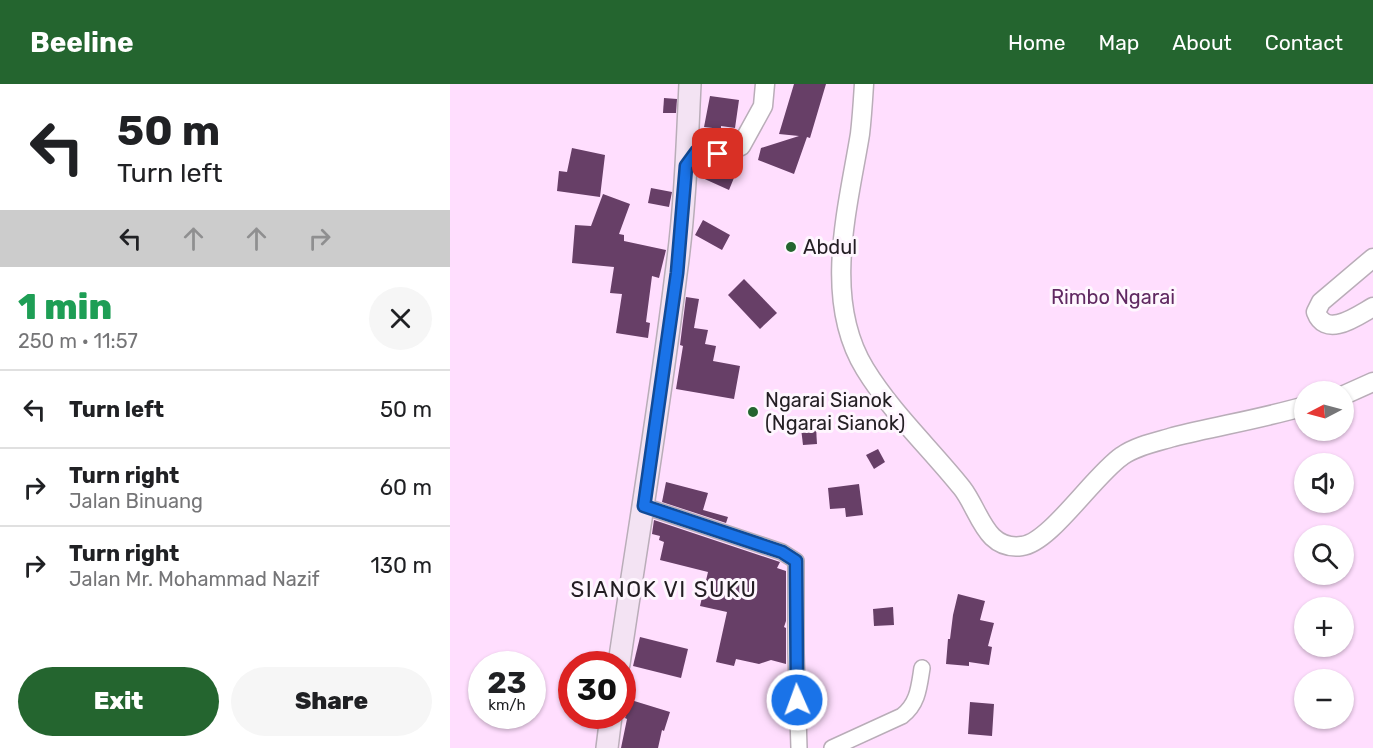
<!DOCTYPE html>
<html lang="en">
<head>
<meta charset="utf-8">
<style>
  :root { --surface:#fff; --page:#f6f6f6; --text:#202124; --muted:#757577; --line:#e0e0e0; --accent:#24652f }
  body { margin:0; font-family:Rubik,sans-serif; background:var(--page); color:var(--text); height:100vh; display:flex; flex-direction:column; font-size:22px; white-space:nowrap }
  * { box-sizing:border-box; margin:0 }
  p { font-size:20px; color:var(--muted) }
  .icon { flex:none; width:33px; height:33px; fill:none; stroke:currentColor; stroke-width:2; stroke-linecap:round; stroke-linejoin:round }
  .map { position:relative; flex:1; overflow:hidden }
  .details { display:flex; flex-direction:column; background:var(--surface); width:450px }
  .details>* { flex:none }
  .guide { background:#fff; color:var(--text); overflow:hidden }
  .needle { width:39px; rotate:264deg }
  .tools { position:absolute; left:844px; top:297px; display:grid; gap:12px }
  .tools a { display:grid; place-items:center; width:60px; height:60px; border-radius:50%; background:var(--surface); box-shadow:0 2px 4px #0004; font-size:30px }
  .speed { position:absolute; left:18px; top:567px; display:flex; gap:12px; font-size:30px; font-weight:700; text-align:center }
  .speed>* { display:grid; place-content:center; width:78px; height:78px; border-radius:50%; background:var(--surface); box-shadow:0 2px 4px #0004; line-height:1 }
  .speed small { font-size:15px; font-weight:400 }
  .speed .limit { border:9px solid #d22; background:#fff; color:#111 }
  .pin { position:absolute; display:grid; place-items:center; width:51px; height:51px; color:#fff; margin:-26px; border-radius:12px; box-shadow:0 3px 9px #0006 }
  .me { position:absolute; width:66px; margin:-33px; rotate:358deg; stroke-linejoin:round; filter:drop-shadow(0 0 4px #0008) }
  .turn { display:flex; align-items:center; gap:21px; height:126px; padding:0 18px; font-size:27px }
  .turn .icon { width:78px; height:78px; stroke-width:2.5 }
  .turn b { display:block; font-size:42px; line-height:51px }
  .lanes { display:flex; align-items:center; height:57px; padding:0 18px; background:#0003; justify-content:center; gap:30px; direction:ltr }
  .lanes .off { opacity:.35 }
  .round { display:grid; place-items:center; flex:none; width:63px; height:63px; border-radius:32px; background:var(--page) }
  .overview { display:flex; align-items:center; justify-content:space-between; height:102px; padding:0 18px }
  h1 { font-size:36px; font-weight:800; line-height:45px; color:#1e9e55 }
  .action { display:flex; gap:12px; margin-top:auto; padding:12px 18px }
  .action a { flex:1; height:69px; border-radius:36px; background:var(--accent); color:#fff; font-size:24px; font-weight:800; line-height:69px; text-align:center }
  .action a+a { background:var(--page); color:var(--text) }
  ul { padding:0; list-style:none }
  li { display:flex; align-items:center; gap:18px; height:78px; padding:0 18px; border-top:2px solid var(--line) }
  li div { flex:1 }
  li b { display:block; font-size:22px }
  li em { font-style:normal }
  header { display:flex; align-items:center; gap:36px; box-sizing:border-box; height:84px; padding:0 30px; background:var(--accent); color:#fff }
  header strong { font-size:28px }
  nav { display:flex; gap:33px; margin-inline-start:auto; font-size:21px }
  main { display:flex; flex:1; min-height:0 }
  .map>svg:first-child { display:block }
  .green { fill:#ffdefe; fill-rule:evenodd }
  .building { fill:#673f67 }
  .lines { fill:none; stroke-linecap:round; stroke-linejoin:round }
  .minor-casing { stroke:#b9adb8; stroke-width:18 }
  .tertiary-casing { stroke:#b9adb8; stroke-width:21 }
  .secondary-casing { stroke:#b9adb8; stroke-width:24 }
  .minor { stroke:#fff; stroke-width:15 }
  .tertiary { stroke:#fff; stroke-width:18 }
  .secondary { stroke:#f3e3f3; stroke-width:21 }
  .route-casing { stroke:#114b97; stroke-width:15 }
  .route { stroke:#1a73e8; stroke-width:10 }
  .poi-dot { fill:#24652f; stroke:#fef6fe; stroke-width:2 }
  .labels { text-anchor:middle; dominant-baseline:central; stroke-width:6; stroke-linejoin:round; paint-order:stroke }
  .poi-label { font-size:20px; fill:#231e23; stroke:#fef6fe; text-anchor:start }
  .park-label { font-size:20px; fill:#602961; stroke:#fef6fe }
  .quarter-label { font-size:22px; letter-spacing:1.5px; fill:#231e23; stroke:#fef6fe }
</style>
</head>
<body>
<header>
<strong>Beeline</strong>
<nav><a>Home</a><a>Map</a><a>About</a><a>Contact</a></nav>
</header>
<main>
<section class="details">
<div class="guide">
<div class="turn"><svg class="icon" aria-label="left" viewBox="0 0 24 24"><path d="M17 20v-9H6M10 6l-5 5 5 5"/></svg><div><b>50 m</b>Turn left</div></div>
<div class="lanes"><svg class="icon" aria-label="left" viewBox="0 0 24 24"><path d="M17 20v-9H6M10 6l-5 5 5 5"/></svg><svg class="icon off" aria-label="ahead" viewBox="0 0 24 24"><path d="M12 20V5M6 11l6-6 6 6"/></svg><svg class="icon off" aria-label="ahead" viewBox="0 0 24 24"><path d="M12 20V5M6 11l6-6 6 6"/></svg><svg class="icon off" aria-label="right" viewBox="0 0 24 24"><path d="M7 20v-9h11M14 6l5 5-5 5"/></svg></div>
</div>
<div class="overview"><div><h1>1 min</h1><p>250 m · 11:57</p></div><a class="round"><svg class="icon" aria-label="close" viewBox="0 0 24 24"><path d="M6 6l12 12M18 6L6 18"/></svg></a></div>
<ul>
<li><svg class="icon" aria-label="left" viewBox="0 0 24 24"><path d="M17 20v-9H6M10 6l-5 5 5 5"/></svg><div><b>Turn left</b></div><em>50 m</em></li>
<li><svg class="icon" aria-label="right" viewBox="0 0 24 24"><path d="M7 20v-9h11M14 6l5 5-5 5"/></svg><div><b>Turn right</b><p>Jalan Binuang</p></div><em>60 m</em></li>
<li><svg class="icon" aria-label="right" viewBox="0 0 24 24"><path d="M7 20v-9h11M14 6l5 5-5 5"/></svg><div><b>Turn right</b><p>Jalan Mr. Mohammad Nazif</p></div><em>130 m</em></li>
</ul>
<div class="action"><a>Exit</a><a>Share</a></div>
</section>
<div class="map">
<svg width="923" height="664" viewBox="0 0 923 664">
  <rect width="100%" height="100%" fill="#fef6fe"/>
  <!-- green -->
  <path class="green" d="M 0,0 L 923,0 L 923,664 L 0,664 ZM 855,308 L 894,308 L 894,346 L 855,346 ZM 855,380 L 894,380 L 894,418 L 855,418 ZM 855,452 L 894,452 L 894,490 L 855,490 ZM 855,524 L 894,524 L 894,562 L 855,562 ZM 32,580 L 82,580 L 82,632 L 32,632 ZM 122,580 L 172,580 L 172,632 L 122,632 ZM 855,596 L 894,596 L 894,634 L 855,634 Z"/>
  <!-- building -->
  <g class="building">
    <polygon points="344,0 376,0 360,54 357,53 344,90 308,76 311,64 349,52 329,50"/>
    <polygon points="260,12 289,16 285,44 271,42 271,45 254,43"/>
    <polygon points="214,14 227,15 226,29 213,29"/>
    <polygon points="122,64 155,71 150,113 107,107 109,87 117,88"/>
    <polygon points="285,76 288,84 279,106 248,92 249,84 252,79 271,81"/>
    <polygon points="201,104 222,108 219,123 198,119"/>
    <polygon points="153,110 180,120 169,150 174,151 174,157 216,166 209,194 202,192 196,238 200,239 198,254 166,249 172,210 160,209 164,183 122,179 125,141 141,142"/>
    <polygon points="253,136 280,151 272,166 245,151"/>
    <polygon points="294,195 327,229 310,245 278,211"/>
    <polygon points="236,213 249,215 244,244 258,246 255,260 266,262 263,277 290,282 284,315 226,305 233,262 230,261"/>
    <polygon points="366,343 367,360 353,361 351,344"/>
    <polygon points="428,365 435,378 424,385 416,371"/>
    <polygon points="216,398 258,409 253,426 278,433 276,439 212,418"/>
    <polygon points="409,400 413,431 396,433 395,424 380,425 378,404"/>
    <polygon points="204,436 330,478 327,484 336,487 336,537 334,543 336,544 336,580 321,576 309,580 286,575 284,582 266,578 277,528 250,522 258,488 210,476 214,458 209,456 210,452 202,450"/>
    <polygon points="508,510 535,517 530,536 544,539 538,562 542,563 539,581 519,578 519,582 496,580 498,555 500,555 503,531"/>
    <polygon points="443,523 444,541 424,542 423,525"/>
    <polygon points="190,553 238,565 231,594 183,582"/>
    <polygon points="181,616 220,628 214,647 212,646 208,664 171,664 177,635 175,634"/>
    <polygon points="520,618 544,620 542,652 518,650"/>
  </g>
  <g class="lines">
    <!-- minor casing -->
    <g class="minor-casing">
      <g id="minor">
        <polyline points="194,422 332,468 346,477 346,569 349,664"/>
        <path d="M 382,664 L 452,632 C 468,620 469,603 472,584"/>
      </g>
    </g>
    <!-- tertiary casing -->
    <g class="tertiary-casing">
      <g id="tertiary">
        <path d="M 414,0 C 413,16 412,33 410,50 C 398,124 372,215 415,285 C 442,329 480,364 512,404 C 530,427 535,467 572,462 C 600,459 644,391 672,372 C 686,362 706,358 723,353 C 766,342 811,335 855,322"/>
        <polyline points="236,82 247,67 268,70 291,62 313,22 315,0"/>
        <path d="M 923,174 L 871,218 L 866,228 C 876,255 907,232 923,223"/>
        <polyline points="894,311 923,298"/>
      </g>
    </g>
    <!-- secondary casing -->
    <g class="secondary-casing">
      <g id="secondary">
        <path d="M 169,580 C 188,450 210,321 226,190 C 235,127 237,63 240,0"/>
        <polyline points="157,664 161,632"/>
      </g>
    </g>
    <!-- minor -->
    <use href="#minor" class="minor"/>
    <!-- tertiary -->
    <use href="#tertiary" class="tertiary"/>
    <!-- secondary -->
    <use href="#secondary" class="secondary"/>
  </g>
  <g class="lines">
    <!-- route casing -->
    <g class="route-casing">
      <polyline id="route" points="268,70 247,67 236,82 227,189 194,422 332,468 346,477 347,616"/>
    </g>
    <!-- route -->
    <use href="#route" class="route"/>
  </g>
  <!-- markers -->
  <g class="poi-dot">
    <circle cx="341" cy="163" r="6"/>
    <circle cx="303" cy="328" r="6"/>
  </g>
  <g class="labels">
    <!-- poi labels -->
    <g class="poi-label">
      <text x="353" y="163">Abdul</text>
      <text x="315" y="316">Ngarai Sianok<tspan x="315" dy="23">(Ngarai Sianok)</tspan></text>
    </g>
    <!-- park labels -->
    <g class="park-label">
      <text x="663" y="213">Rimbo Ngarai</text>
    </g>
    <!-- quarter labels -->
    <g class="quarter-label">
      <text x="214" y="505">SIANOK VI SUKU</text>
    </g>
  </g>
</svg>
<div class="tools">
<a><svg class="needle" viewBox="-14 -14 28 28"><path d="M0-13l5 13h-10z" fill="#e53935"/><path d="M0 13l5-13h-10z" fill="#757577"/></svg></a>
<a><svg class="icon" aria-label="sound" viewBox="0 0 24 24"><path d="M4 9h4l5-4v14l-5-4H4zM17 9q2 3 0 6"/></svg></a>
<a><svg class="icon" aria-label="search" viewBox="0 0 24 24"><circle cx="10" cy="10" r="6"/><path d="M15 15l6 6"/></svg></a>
<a>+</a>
<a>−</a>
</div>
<div class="speed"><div>23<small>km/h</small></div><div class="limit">30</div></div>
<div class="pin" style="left:268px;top:70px;background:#d93025"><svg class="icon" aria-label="arrive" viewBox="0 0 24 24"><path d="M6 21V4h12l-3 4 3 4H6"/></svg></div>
<svg class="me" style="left:347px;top:616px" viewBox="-20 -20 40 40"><circle r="17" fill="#1a73e8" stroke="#fff" stroke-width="3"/><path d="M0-11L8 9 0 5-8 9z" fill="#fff"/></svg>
</div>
</main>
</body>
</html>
